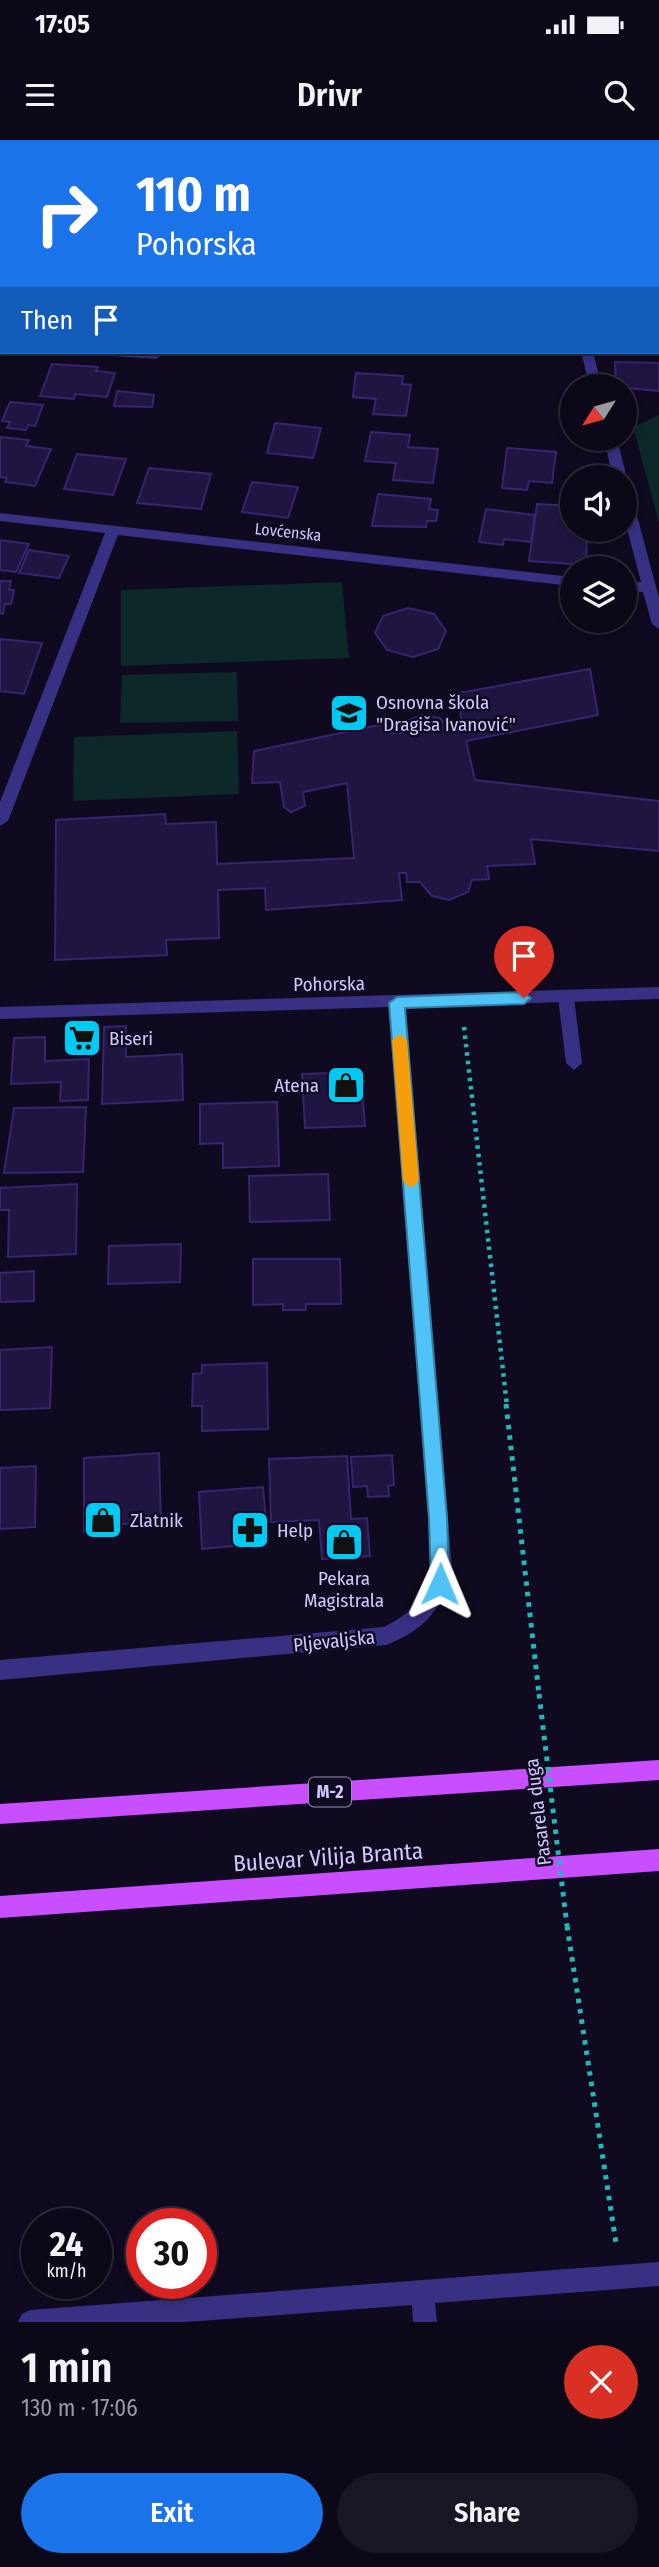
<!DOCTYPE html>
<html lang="en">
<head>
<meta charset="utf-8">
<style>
  :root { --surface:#0b0817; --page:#191624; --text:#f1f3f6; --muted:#9a9aa1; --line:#2b2936; --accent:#1a73e8 }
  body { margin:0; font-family:"Fira Sans Condensed",sans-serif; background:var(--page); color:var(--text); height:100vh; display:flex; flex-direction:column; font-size:26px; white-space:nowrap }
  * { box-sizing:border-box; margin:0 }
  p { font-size:23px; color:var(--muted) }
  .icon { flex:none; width:38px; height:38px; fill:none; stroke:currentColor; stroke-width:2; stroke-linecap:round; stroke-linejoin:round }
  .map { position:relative; height:2182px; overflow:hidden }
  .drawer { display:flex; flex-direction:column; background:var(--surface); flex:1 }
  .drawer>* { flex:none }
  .guide { position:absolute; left:0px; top:0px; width:660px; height:214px; box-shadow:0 4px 10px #0003,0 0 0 2px var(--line); background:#1a73e8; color:#fff; overflow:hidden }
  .needle { width:46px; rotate:233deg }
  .controls { position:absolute; left:560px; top:234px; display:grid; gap:14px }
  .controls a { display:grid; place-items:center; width:77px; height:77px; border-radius:50%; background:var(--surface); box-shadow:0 4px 10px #0003,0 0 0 2px var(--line); font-size:35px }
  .speed { position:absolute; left:21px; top:2068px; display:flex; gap:14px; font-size:35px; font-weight:700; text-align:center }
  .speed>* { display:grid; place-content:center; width:91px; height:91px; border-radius:50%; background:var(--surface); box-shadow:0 4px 10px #0003,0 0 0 2px var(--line); line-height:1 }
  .speed small { font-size:18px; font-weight:400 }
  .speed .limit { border:10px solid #d22; background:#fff; color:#111 }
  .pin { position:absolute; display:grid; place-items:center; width:60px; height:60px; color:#fff; margin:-72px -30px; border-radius:50% 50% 50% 0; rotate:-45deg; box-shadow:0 0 7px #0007 }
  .pin .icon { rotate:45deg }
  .me { position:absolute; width:77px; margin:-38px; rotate:1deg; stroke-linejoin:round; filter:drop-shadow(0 0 5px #0008) }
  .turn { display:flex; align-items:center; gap:24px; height:147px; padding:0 21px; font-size:32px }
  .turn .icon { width:91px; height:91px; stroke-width:2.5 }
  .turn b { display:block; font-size:49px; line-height:60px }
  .then { display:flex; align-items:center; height:66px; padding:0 21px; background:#0003; gap:14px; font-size:26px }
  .round { display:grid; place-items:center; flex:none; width:74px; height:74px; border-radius:37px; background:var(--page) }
  .head { display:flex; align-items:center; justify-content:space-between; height:119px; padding:0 21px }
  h1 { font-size:42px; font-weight:600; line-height:52px }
  .primary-button { display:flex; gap:14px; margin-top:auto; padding:14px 21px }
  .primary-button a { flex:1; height:80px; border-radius:42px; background:var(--accent); color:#fff; font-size:28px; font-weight:600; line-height:80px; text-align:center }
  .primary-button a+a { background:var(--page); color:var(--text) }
  .status { display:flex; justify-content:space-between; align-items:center; height:49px; padding:0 35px; background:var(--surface); direction:ltr }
  .status svg { height:19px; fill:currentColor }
  header { display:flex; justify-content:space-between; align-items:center; height:91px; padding:0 21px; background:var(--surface); font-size:32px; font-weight:600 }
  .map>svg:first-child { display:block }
  .green { fill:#0c2829 }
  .building { fill:#201441; stroke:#382370; stroke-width:2 }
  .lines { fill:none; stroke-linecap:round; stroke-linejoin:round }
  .path-far1 { stroke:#20b9ba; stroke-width:4.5; stroke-dasharray:3.5 5; stroke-linecap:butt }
  .path { stroke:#20b9ba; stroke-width:5; stroke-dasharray:4.5 6; stroke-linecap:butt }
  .service { fill:#383083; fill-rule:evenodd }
  .minor { fill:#383083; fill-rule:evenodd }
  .primary { fill:#c84eff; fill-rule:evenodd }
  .path-bridge { stroke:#20b9ba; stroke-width:5; stroke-dasharray:4.5 6; stroke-linecap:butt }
  .route { fill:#4fc3f7; stroke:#337fa1; stroke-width:2 }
  .slow { fill:#f59e0b }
  .labels { text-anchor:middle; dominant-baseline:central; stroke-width:5; stroke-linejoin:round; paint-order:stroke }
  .far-street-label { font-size:16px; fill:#d1c7ff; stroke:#0f0a1f }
  .shield { fill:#0f0a1f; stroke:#978ebc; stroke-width:2 }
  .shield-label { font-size:18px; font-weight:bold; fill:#d1c7ff }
  .poi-label { font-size:19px; fill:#d1c7ff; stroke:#0f0a1f; text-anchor:start }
  .street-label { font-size:19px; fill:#d1c7ff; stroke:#0f0a1f }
  .near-street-label { font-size:23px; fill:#d1c7ff; stroke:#0f0a1f }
</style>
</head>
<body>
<div class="status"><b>17:05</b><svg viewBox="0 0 49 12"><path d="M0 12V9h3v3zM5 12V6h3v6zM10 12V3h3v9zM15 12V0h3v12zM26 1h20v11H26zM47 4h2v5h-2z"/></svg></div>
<header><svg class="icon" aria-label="menu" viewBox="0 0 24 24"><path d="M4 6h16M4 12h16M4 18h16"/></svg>Drivr<svg class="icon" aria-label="search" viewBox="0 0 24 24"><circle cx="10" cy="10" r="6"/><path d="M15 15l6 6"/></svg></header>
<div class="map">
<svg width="659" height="2182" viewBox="0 0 659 2182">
  <rect width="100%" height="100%" fill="#0f0a1f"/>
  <!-- green -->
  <g class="green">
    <polygon points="659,275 659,383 633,287"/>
    <polygon points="342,442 349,518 121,526 121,450"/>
    <polygon points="237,532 238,581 120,583 122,535"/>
    <polygon points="237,591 239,654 73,661 74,597"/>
  </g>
  <!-- building -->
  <g class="building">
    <polygon points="615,222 659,223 659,251 616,247"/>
    <polygon points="52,224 98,227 96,231 115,233 107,257 75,254 74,259 40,256"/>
    <polygon points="356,233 403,236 402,244 411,245 406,276 373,274 376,259 353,257"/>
    <polygon points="117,251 154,255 152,267 114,266"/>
    <polygon points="10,262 43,265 35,286 28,285 26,290 7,288 10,282 2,281"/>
    <polygon points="275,283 321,288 313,318 267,313"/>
    <polygon points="371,292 410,295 408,307 438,309 433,343 393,340 396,323 365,321"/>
    <polygon points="0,297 29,300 26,306 51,309 35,346 5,342 7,338 0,337"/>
    <polygon points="507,308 556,312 552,343 529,341 527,350 502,348"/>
    <polygon points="77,314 126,319 113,355 64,349"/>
    <polygon points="149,328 211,334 201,369 137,363"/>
    <polygon points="252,342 298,347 288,378 242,372"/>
    <polygon points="378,354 431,359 429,369 438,370 436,381 427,381 426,387 372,386"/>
    <polygon points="537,364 572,366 572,390 587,390 586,425 529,421"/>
    <polygon points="486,369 535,375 531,402 504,399 503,405 479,402"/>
    <polygon points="0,400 29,404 16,432 0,430"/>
    <polygon points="29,410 69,416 59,438 19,433"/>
    <polygon points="0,441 11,441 9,450 14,450 11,464 5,464 3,474 0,473"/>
    <polygon points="408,468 434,474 446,491 438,509 413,517 387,510 375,493 383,476"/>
    <polygon points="0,499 42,503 24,554 0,551"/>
    <polygon points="590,529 598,575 466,601 475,640 659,661 659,711 531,699 535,724 487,726 489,739 472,740 468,752 449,760 432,756 420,742 407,742 406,733 399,733 402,760 266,770 265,748 218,750 219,798 166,800 167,815 55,820 56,680 165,674 166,684 216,682 217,724 354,718 347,643 303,652 305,666 291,672 284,667 280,642 252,643 254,611 389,583 391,593 403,593 405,582 421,575 440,578 449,590 462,590 459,553"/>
    <polygon points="126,886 126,917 182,914 183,960 102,964 104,887"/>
    <polygon points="66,889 98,889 97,907 65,908"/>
    <polygon points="45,897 45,921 89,919 88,960 60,961 61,942 11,944 14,898"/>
    <polygon points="361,932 365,986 305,988 302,934"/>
    <polygon points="277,962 279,1026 223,1028 223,1003 200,1004 200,964"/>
    <polygon points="86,967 83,1032 4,1033 14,968"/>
    <polygon points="328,1034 330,1080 250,1082 249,1036"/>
    <polygon points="77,1044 76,1114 8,1117 9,1070 0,1070 0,1048"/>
    <polygon points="181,1104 180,1142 108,1144 109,1106"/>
    <polygon points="253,1119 340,1119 341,1164 306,1164 306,1170 283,1170 283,1164 253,1165"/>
    <polygon points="34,1131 34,1161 0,1162 0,1133"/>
    <polygon points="52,1207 50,1268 0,1270 0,1210"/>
    <polygon points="267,1223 268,1289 202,1291 202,1266 192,1266 193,1234 202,1233 202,1225"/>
    <polygon points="159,1313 161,1382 122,1384 121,1390 84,1392 84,1318"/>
    <polygon points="392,1315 394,1345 388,1346 389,1356 368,1357 367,1346 353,1347 351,1317"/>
    <polygon points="347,1316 351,1379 367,1378 370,1416 322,1419 319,1380 271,1382 269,1319"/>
    <polygon points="36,1326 35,1387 0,1389 0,1328"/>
    <polygon points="263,1347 268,1403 202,1409 199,1352"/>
  </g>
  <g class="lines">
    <!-- path-far1 -->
    <polyline class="path-far1" points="464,887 507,1266"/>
    <!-- path -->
    <g class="path">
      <polyline points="506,1264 539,1554"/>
      <polyline points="567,1786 616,2103"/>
    </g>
    <!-- service -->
    <polygon class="service" points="566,851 574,857 582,923 574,930 566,923 558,857"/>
    <!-- minor -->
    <g class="minor">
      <rect x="532" y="0" width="12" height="2"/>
      <rect x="0" y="28" width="2" height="6"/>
      <rect x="658" y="72" width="1" height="6"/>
      <rect x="0" y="199" width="2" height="8"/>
      <polygon points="106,212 158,212 162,215 156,219 112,216"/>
      <polygon points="581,212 593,212 602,247 590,247"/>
      <polygon points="604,299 617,299 627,338 625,341 625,338 613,338"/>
      <polygon points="625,353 632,357 659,458 659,489 652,484 643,452 625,451 625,443 641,442 625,381"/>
      <polygon points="0,373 572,437 572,446 118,395 8,681 0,686 0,662 105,393 0,381"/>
      <path d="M 659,847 L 659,859 L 405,867 L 452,1427 C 445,1467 424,1491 386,1505 L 0,1540 L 0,1520 L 384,1487 C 412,1473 427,1457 432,1427 L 389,867 L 0,879 L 0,867 Z"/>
      <polygon points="659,2122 659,2146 435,2163 437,2182 413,2182 412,2165 186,2182 18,2182 22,2174 30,2170"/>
    </g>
    <!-- primary -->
    <g class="primary">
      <polygon points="659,1620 659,1640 0,1684 0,1664"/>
      <polygon points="659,1709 659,1731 0,1778 0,1756"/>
    </g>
    <!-- path-bridge -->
    <polyline class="path-bridge" points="539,1554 567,1786"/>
  </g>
  <!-- route -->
  <polygon class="route" points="524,852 531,858 524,864 405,868 447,1378 449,1444 446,1449 440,1452 433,1449 431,1444 429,1378 389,863 397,857"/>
  <!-- slow -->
  <polygon class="slow" points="400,894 407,900 419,1041 411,1048 403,1041 392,900"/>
  <!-- icons -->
  <defs>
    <g id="school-square" transform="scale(2.0125)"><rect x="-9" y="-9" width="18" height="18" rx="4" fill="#00caf2" stroke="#0f0a1f"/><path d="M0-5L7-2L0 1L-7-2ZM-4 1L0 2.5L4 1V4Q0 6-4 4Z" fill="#111"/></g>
    <g id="supermarket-square" transform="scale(2.0125)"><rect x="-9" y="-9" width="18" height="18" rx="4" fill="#00caf2" stroke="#0f0a1f"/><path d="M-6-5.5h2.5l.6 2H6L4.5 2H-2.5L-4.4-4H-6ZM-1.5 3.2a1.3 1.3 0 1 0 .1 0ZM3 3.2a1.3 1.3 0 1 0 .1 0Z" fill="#111"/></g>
    <g id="shop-square" transform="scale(2.0125)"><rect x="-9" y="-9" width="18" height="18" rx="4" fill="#00caf2" stroke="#0f0a1f"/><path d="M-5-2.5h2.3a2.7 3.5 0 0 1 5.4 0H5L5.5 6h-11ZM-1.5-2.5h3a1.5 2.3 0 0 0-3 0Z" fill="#111"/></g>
    <g id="pharmacy-square" transform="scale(2.0125)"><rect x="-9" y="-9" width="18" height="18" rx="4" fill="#00caf2" stroke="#0f0a1f"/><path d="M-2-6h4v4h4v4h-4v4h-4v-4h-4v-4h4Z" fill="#111"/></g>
  </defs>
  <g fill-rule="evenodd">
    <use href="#school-square" x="349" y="573"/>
    <use href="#supermarket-square" x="82" y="898"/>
    <use href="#shop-square" x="346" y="945"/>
    <use href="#shop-square" x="103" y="1380"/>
    <use href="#pharmacy-square" x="250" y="1390"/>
    <use href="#shop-square" x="344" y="1402"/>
  </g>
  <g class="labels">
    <!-- far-street labels -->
    <g class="far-street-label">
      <text transform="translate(288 392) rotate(6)">Lovćenska</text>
    </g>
    <!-- shield labels -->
    <rect class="shield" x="309" y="1637.5" width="42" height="29" rx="5"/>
    <g class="shield-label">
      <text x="330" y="1652">M-2</text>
    </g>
    <!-- poi labels -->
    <g class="poi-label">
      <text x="376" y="562">Osnovna škola<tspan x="376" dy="22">"Dragiša Ivanović"</tspan></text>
      <text x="109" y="898">Biseri</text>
      <text x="319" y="945" text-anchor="end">Atena</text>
      <text x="130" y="1380">Zlatnik</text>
      <text x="277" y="1390">Help</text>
      <text x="344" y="1438" text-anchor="middle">Pekara<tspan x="344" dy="22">Magistrala</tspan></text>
    </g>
    <!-- street labels -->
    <g class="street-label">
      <text transform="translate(329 844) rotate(-1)">Pohorska</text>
      <text transform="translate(334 1501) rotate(-6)">Pljevaljska</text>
      <text transform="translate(538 1672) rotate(-97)">Pasarela duga</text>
    </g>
    <!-- near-street labels -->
    <g class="near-street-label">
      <text transform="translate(328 1717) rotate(-4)">Bulevar Vilija Branta</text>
    </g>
  </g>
</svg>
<div class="controls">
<a><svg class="needle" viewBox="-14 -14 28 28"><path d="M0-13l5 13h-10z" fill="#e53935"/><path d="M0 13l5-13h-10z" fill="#9a9aa1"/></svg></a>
<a><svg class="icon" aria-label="sound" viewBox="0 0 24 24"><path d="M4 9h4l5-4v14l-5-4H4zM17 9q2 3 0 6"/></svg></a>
<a><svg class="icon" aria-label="layers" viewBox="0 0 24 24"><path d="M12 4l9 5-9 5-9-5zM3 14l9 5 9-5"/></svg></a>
</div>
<div class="speed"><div>24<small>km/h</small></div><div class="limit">30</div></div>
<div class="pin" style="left:524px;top:858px;background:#d93025"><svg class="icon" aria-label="arrive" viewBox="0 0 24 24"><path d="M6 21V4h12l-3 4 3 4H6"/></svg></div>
<svg class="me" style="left:440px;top:1444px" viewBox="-20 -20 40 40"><path d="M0-17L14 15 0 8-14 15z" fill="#4fc3f7" stroke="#fff" stroke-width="4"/></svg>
<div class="guide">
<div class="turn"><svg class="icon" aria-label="right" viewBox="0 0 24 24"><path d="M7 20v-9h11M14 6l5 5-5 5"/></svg><div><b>110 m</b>Pohorska</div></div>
<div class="then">Then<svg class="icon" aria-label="arrive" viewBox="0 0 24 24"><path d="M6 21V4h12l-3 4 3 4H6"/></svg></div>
</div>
</div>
<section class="drawer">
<div class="head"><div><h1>1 min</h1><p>130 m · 17:06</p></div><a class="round" style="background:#d93025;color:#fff"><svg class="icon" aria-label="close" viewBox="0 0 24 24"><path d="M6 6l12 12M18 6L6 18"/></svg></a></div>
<div class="primary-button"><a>Exit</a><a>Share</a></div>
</section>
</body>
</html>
